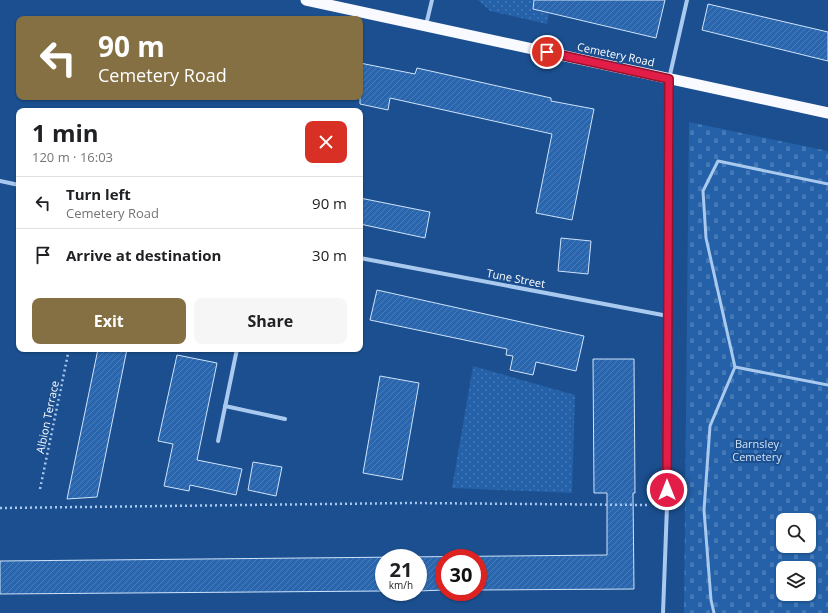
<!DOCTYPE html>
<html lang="en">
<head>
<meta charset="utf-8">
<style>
  :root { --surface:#fff; --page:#f6f6f6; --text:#202124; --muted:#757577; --line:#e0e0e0; --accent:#847042 }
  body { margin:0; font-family:"Open Sans",sans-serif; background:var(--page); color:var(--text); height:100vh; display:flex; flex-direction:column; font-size:15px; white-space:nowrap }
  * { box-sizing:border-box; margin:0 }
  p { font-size:13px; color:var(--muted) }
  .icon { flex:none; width:22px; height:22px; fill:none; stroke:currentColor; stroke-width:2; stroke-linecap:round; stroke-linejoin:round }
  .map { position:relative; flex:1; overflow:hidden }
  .side { position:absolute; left:16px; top:108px; width:347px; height:244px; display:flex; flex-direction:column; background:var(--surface); border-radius:8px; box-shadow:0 1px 3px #0004 }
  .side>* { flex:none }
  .hud { position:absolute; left:16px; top:16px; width:347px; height:84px; border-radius:8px; box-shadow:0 1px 3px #0004; background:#847042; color:#fff; overflow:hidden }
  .tools { position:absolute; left:776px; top:513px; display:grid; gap:8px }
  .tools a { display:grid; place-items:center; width:40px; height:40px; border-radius:8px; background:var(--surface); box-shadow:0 1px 3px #0004; font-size:20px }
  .speed { position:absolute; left:375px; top:549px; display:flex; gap:8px; font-size:20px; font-weight:700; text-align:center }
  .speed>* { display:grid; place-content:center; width:52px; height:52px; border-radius:50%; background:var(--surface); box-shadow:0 1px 3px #0004; line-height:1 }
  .speed small { font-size:10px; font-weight:400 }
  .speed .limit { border:6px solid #d22; background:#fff; color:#111 }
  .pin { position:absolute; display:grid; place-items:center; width:34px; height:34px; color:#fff; margin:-17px; border:2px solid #fff; border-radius:50%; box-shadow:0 1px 4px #0007 }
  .me { position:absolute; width:44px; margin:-22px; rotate:0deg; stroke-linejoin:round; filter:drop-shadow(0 0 3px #0008) }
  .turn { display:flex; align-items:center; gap:14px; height:84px; padding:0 16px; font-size:18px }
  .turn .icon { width:52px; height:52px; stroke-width:2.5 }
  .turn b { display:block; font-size:28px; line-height:34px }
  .round { display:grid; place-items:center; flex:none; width:42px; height:42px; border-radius:8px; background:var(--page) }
  .summary { display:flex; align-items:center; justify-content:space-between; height:68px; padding:0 16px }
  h1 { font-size:24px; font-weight:700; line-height:30px }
  .cta { display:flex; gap:8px; margin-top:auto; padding:8px 16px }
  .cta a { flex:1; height:46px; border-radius:8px; background:var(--accent); color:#fff; font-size:16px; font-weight:700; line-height:46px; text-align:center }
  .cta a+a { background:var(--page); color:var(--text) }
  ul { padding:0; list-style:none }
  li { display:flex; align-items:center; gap:12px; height:52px; padding:0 16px; border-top:1px solid var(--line) }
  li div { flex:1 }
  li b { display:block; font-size:15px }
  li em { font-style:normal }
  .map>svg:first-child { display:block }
  .grass { fill:url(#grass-dots) }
  .cemetery { fill:url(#cemetery-stones); fill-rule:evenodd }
  .building { fill:url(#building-hatch); stroke:#cfe3fa }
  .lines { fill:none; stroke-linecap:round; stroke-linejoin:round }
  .path { stroke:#a9c9ee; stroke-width:2.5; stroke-dasharray:2 3; stroke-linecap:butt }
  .service { stroke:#a9c9ee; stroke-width:3 }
  .minor { stroke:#a9c9ee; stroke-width:4 }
  .trunk { stroke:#f8faff; stroke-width:11 }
  .route-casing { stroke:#92132f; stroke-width:10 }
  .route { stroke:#e11d48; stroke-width:7 }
  .labels { text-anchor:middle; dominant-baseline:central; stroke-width:4; stroke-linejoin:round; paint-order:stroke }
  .street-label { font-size:11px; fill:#fff; stroke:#1b4f8f }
  .park-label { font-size:11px; fill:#cfe3fa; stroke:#1b4f8f }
</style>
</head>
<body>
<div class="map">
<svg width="828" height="613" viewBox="0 0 828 613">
  <defs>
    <pattern id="grass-dots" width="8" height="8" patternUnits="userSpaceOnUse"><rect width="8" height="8" fill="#2461a8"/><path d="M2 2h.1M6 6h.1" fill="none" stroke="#4579b5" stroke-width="1.8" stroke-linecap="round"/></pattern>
    <pattern id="cemetery-stones" width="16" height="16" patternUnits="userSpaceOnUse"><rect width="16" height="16" fill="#2461a8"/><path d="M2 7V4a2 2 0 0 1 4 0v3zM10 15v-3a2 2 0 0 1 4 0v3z" fill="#4579b5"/></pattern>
    <pattern id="building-hatch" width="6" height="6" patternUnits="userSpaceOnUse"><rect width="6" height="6" fill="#2a66ad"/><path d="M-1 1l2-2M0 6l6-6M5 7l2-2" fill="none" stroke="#4a7db9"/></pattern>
  </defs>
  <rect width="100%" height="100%" fill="#1b4f8f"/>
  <!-- grass -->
  <g class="grass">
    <polygon points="478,0 552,0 547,24 490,11"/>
    <polygon points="473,366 575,395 572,493 452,488"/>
  </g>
  <!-- cemetery -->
  <path class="cemetery" d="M 689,122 L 828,151 L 828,613 L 684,613 ZM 783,520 L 809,520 L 809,546 L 783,546 ZM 783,568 L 809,568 L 809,594 L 783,594 Z"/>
  <!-- building -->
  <g class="building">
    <polygon points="534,0 665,0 656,38 533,9"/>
    <polygon points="708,4 828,32 828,61 702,30"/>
    <polygon points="360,63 415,74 417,68 551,98 551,101 594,109 572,220 536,213 552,134 390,98 388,110 360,104"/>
    <polygon points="360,198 430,212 425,238 360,224"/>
    <polygon points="561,238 591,241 588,274 558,271"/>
    <polygon points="377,290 584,336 576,371 536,362 533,375 510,370 513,356 506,355 507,349 370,320"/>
    <polygon points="98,349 127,349 97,497 67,499"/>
    <polygon points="177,355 217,363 197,460 242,469 236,495 190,485 189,491 164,486 173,444 158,441"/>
    <polygon points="593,359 634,359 635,493 633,493 634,589 478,590 478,558 444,558 444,590 418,591 418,558 384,558 384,591 0,594 0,561 607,555 607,493 594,493"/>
    <polygon points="380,376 419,383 402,480 363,473"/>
    <polygon points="253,462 282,467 276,496 248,490"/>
  </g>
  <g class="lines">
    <!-- path -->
    <g class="path">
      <polyline points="40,489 69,349"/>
      <polyline points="0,508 411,503 649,505"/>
    </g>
    <!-- service -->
    <g class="service">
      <polyline points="735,367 828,385"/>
      <polyline points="714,613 711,600 704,510 710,426 735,367 706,238 703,191 718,161 828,184"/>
    </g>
    <!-- minor -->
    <g class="minor">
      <polyline points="426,25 432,0"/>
      <polyline points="0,181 19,185"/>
      <polyline points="360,258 668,316"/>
      <polyline points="225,406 285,419"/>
      <polyline points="218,441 237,349"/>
      <polyline points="663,613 667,506 669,79 687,0"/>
    </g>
    <!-- trunk -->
    <polyline class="trunk" points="306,0 828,113"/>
  </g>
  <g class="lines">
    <!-- route casing -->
    <g class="route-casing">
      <polyline id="route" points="547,52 669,79 667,490"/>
    </g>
    <!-- route -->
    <use href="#route" class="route"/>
  </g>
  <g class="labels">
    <!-- street labels -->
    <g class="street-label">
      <text transform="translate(616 54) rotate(12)">Cemetery Road</text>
      <text transform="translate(516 278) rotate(11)">Tune Street</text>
      <text transform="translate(47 417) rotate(-78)">Albion Terrace</text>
    </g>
    <!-- park labels -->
    <g class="park-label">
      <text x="757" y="443">Barnsley<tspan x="757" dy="13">Cemetery</tspan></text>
    </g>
  </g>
</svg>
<div class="tools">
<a><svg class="icon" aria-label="search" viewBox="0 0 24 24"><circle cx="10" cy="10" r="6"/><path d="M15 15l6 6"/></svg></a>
<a><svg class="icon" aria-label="layers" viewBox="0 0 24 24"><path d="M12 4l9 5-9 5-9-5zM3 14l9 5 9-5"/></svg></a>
</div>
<div class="speed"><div>21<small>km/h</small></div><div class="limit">30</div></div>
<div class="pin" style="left:547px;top:52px;background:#d93025"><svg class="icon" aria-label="arrive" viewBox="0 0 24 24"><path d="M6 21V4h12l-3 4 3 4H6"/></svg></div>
<svg class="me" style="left:667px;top:490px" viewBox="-20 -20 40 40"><circle r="17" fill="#e11d48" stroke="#fff" stroke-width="3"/><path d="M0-11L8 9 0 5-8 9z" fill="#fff"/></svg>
<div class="hud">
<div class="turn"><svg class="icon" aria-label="left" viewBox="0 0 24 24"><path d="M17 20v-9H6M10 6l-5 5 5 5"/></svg><div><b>90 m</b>Cemetery Road</div></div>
</div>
<section class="side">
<div class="summary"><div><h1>1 min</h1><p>120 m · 16:03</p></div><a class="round" style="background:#d93025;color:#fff"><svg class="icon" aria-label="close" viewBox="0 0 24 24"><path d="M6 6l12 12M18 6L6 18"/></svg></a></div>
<ul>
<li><svg class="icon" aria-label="left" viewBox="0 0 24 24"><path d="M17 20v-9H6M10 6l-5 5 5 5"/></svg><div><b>Turn left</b><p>Cemetery Road</p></div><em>90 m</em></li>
<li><svg class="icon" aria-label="arrive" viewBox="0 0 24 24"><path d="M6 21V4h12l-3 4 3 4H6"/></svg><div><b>Arrive at destination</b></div><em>30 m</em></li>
</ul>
<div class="cta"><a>Exit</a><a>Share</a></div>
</section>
</div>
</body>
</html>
